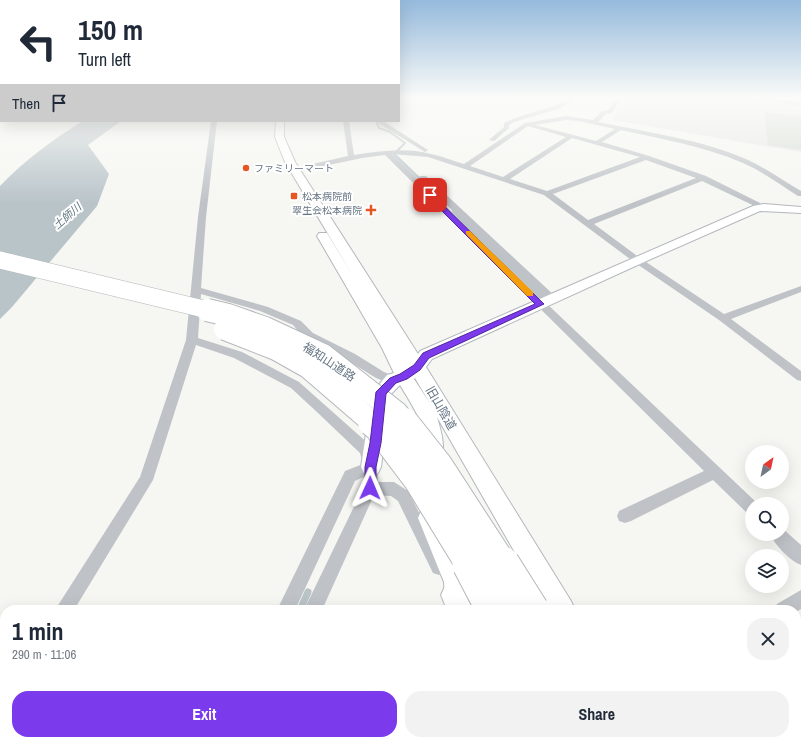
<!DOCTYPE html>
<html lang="en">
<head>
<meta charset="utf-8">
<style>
  :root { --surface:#fff; --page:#f2f2f3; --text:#1f2937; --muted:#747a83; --accent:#7c3aed }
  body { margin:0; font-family:"Archivo Narrow","Noto Sans JP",sans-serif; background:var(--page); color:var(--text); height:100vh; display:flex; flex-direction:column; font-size:15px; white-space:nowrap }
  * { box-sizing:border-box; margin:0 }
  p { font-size:13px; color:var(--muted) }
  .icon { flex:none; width:22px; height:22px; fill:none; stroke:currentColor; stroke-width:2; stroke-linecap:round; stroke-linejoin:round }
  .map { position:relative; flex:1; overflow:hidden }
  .details { position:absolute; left:0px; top:605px; width:801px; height:140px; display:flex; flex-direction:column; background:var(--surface); border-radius:16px 16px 0 0; box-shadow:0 4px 16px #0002 }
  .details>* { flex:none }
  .banner { position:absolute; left:0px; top:0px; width:400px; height:122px; box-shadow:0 4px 16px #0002; background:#fff; color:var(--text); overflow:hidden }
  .needle { width:26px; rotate:33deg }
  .tools { position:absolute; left:745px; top:445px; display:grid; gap:8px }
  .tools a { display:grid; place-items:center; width:44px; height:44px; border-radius:50%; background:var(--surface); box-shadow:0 4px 16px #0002; font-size:20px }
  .pin { position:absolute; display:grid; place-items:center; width:34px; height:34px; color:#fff; margin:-17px; border-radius:8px; box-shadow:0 2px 6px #0006 }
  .me { position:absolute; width:44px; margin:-22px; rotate:1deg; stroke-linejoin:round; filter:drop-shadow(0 0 3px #0008) }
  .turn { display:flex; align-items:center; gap:14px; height:84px; padding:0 12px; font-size:18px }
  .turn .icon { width:52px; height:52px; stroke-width:2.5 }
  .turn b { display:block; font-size:28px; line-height:34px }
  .then { display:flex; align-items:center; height:38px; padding:0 12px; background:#0003; gap:8px; font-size:15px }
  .round { display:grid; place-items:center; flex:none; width:42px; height:42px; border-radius:16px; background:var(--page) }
  .summary { display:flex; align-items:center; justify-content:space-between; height:68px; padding:0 12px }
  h1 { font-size:24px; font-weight:700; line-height:30px }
  .cta { display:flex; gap:8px; margin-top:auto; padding:8px 12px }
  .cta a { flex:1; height:46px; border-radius:16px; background:var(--accent); color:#fff; font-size:16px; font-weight:700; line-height:46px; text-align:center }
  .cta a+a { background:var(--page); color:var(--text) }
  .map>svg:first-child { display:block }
  .built { fill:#e7e8e6 }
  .green { fill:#d5dbd2 }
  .water { fill:#b9c4c9 }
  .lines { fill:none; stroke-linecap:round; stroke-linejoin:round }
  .stream-far3 { stroke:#b9c4c9; stroke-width:2 }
  .stream-far2 { stroke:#b9c4c9; stroke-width:2.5 }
  .stream-far1 { stroke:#b9c4c9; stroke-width:3.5 }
  .stream { stroke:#b9c4c9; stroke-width:7 }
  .secondary-casing { stroke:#b3b8bd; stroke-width:2 }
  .highway-casing { stroke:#b4b7bb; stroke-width:2 }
  .street { fill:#bfc3c7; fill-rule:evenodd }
  .secondary { fill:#fff; fill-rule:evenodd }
  .highway { fill:#fff; fill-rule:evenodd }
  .highway-bridge-far3-casing { stroke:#b4b7bb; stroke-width:18; stroke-linecap:butt }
  .highway-bridge-far2-casing { stroke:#b4b7bb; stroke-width:24; stroke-linecap:butt }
  .highway-bridge-far1-casing { stroke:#b4b7bb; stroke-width:30; stroke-linecap:butt }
  .highway-bridge-casing { stroke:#b4b7bb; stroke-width:37; stroke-linecap:butt }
  .highway-bridge-far3 { stroke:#fff; stroke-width:17 }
  .highway-bridge-far2 { stroke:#fff; stroke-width:22 }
  .highway-bridge-far1 { stroke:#fff; stroke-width:28 }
  .highway-bridge { stroke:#fff; stroke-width:35 }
  .route { fill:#7c3aed; stroke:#51269a }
  .slow { fill:#f59e0b }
  .poi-dot { fill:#e45725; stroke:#fff; stroke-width:1.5 }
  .labels { text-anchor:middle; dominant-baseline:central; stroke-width:4; stroke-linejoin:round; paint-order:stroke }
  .far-poi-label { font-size:10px; fill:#657584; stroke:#fff; text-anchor:start }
  .far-water-label { font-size:11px; font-style:italic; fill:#607780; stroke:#fff }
  .street-label { font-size:12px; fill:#657584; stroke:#fff }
</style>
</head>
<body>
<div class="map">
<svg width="801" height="745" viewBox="0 0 801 745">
  <rect width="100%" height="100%" fill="#f6f6f2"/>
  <!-- built -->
  <polygon class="built" points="623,98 747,98 801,105 801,152 612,120"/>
  <!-- green -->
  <polygon class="green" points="764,112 801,117 801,150 768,145"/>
  <!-- water -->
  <path class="water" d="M 83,121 L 121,121 L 88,145 L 109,174 L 97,206 L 12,307 L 0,319 L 0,186 C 24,161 53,139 83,121 Z"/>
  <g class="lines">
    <!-- stream-far3 -->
    <polyline class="stream-far3" points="376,121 379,128 390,132 405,143 394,154"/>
    <!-- stream-far2 -->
    <g class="stream-far2">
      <polyline points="395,153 394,154 423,182"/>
      <polyline points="453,211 465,223"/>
    </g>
    <!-- stream-far1 -->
    <polyline class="stream-far1" points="464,222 541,296"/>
    <!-- stream -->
    <g class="stream">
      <polyline points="300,610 308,592"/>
      <polyline points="235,745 237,740"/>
    </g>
    <!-- secondary casing -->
    <g class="secondary-casing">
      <g id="secondary">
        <path d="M 276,121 L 284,121 L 284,137 L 295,162 L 418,354 L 420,351 L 753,206 L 764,204 L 801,207 L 801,213 L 760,211 L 642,263 L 432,359 L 426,367 L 571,601 L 575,610 L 548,610 L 437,417 C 442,435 447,449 438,466 L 431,469 L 424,466 C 419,456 425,449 424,439 C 422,418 410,402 400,385 L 390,395 L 381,467 L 378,473 L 371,476 L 364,473 L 361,467 L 372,393 L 387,375 L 394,373 L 382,348 L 317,236 L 319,233 L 327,233 L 355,279 L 285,162 L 275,137 ZM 415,378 L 431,405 L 414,379 Z"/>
        <polygon points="429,507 437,511 468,582 469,595 466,604 457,607 448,604 445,595 444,582 418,518 421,511"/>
        <polygon points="630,740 661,740 663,745 632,745"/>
      </g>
    </g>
    <!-- highway casing -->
    <g class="highway-casing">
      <g id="highway">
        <polygon points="457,579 468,584 481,610 447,610 441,595 446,584"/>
        <polygon points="511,740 587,740 589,745 513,745"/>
        <polygon points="591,740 631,740 633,745 593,745"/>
      </g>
    </g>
    <!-- street -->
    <g class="street">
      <polygon points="399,98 404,98 399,101"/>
      <path d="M 569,98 L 575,98 L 561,108 L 514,122 L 509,125 L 509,128 L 494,141 L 489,140 L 504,127 L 504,123 C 525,112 549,111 569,98 Z"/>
      <path d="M 617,98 L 622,98 L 612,113 L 606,114 L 598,122 C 646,132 704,140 748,160 C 767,169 784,181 801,191 L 801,196 L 798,196 C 780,185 762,171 743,163 C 704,146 661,139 621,130 L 602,142 L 649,156 L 706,176 L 768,207 L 767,209 L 761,209 L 702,181 L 594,224 L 640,258 L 724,314 L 801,286 L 801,292 L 731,319 L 801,371 L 801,381 L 797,380 L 719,320 L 634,262 L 544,195 L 428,157 L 392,154 L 545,302 L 757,503 L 758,504 L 752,504 L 752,515 L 747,513 L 713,480 L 631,521 L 625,523 L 619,521 L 617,516 L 619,511 L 704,471 L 385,155 L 362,158 L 295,172 L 292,170 L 295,168 L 348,156 L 343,121 L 349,121 L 354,155 C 379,151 406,147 431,154 C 442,156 453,161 464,164 L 525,123 L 566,116 L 593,120 L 602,111 L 608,110 ZM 566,120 L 579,121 L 615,129 L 596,141 L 535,125 ZM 528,126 L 566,137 L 503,177 L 470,166 ZM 572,138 L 640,157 L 547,191 L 510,179 ZM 646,160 L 696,178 L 588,220 L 553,194 Z"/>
      <polygon points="755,98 771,98 801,102 801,106"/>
      <polygon points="1,100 1,104 0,105 0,101"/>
      <polygon points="211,121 217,121 206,217 201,288 268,307 301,321 313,333 355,354 384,372 397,377 399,380 397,383 393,385 376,378 347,360 305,339 293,325 260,311 201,294 198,338 242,352 299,382 371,446 378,467 378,482 394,482 408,491 447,567 445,573 439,575 433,573 398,501 391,496 374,495 322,610 304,610 363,488 363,477 355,481 295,610 277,610 345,471 363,464 360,453 318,413 291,388 234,358 196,345 153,480 74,610 55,610 140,477 186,340 198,217"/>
      <polygon points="377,121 383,121 428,150 425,152 378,123"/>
      <polygon points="420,176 426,176 556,297 557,299 556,301 548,301 420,180"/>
      <path d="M 782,528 L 801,545 L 801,565 C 790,561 775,545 770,534 L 782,534 Z"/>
      <polygon points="801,590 801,609 796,612 796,610 774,610 777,604"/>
      <polygon points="5,685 5,710 0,712 0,687"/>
      <polygon points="38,740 63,740 65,745 40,745"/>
      <polygon points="211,740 234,740 232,745 209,745"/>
      <polygon points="240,740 262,740 260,745 238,745"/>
    </g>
    <!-- secondary -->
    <use href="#secondary" class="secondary"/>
    <!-- highway -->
    <use href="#highway" class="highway"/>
    <!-- highway-bridge-far3 casing -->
    <g class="highway-bridge-far3-casing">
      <polyline id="highway-bridge-far3" points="0,260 212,311"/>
    </g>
    <!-- highway-bridge-far2 casing -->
    <g class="highway-bridge-far2-casing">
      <g id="highway-bridge-far2">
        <polyline points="207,310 228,315 265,328 323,355 397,413 405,423"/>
        <polyline points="225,329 276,349 308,367 373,423"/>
      </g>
    </g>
    <!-- highway-bridge-far1 casing -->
    <g class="highway-bridge-far1-casing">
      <g id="highway-bridge-far1">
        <polyline points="372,422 378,427 418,480 470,565"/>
        <polyline points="404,422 438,465 503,565"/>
      </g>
    </g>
    <!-- highway-bridge casing -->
    <g class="highway-bridge-casing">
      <g id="highway-bridge">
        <polyline points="470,564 494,610"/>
        <polyline points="502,564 531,610"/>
      </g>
    </g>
    <!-- highway-bridge-far3 -->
    <use href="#highway-bridge-far3" class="highway-bridge-far3"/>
    <!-- highway-bridge-far2 -->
    <use href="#highway-bridge-far2" class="highway-bridge-far2"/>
    <!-- highway-bridge-far1 -->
    <use href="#highway-bridge-far1" class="highway-bridge-far1"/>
    <!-- highway-bridge -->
    <use href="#highway-bridge" class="highway-bridge"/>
  </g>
  <!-- sky -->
  <linearGradient id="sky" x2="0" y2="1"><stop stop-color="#95badc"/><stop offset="0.48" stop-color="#fbfbf9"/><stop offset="1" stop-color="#fbfbf9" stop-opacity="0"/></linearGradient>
  <rect width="801" height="203" fill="url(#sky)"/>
  <!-- route -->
  <polygon class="route" points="428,194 432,194 544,304 429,358 420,370 407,379 396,383 386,394 381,443 376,467 376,488 374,492 370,493 366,492 365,488 365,467 370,443 376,392 390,378 400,374 414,365 423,353 535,304 428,197"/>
  <!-- slow -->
  <polygon class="slow" points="466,231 470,231 533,292 533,296 527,296 466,234"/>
  <!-- markers -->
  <g class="poi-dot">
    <circle cx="246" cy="168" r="4"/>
    <rect x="290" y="192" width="8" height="8" rx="2"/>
    <path d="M369 204h4v4h4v4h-4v4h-4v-4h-4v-4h4z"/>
  </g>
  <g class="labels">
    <!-- far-poi labels -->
    <g class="far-poi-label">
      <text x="254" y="168">ファミリーマート</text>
      <text x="302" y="196">松本病院前</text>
      <text x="362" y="210" text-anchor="end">翠生会松本病院</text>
    </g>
    <!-- far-water labels -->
    <g class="far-water-label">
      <text transform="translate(67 216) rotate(-41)">土師川</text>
    </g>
    <!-- street labels -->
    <g class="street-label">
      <text transform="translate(329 362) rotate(33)">福知山道路</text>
      <text transform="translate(441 408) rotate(60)">旧山陰道</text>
    </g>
  </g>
</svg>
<div class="tools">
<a><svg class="needle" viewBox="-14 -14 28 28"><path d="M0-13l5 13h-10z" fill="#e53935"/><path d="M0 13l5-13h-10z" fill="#747a83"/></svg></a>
<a><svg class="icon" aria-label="search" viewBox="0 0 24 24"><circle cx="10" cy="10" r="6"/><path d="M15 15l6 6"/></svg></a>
<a><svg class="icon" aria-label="layers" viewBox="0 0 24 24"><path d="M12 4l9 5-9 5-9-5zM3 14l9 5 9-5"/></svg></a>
</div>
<div class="pin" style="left:430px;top:195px;background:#d93025"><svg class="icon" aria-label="arrive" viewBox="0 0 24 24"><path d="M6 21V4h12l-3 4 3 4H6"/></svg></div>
<svg class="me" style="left:370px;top:488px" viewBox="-20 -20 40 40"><path d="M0-17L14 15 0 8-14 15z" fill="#7c3aed" stroke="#fff" stroke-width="4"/></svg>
<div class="banner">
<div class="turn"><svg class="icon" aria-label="left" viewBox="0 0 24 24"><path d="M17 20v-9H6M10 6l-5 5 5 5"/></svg><div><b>150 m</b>Turn left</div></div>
<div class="then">Then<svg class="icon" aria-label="arrive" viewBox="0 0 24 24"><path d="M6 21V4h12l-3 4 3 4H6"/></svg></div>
</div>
<section class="details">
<div class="summary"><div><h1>1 min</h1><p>290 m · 11:06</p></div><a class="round"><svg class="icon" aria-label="close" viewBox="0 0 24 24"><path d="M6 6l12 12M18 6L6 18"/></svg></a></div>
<div class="cta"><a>Exit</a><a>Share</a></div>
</section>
</div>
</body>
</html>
